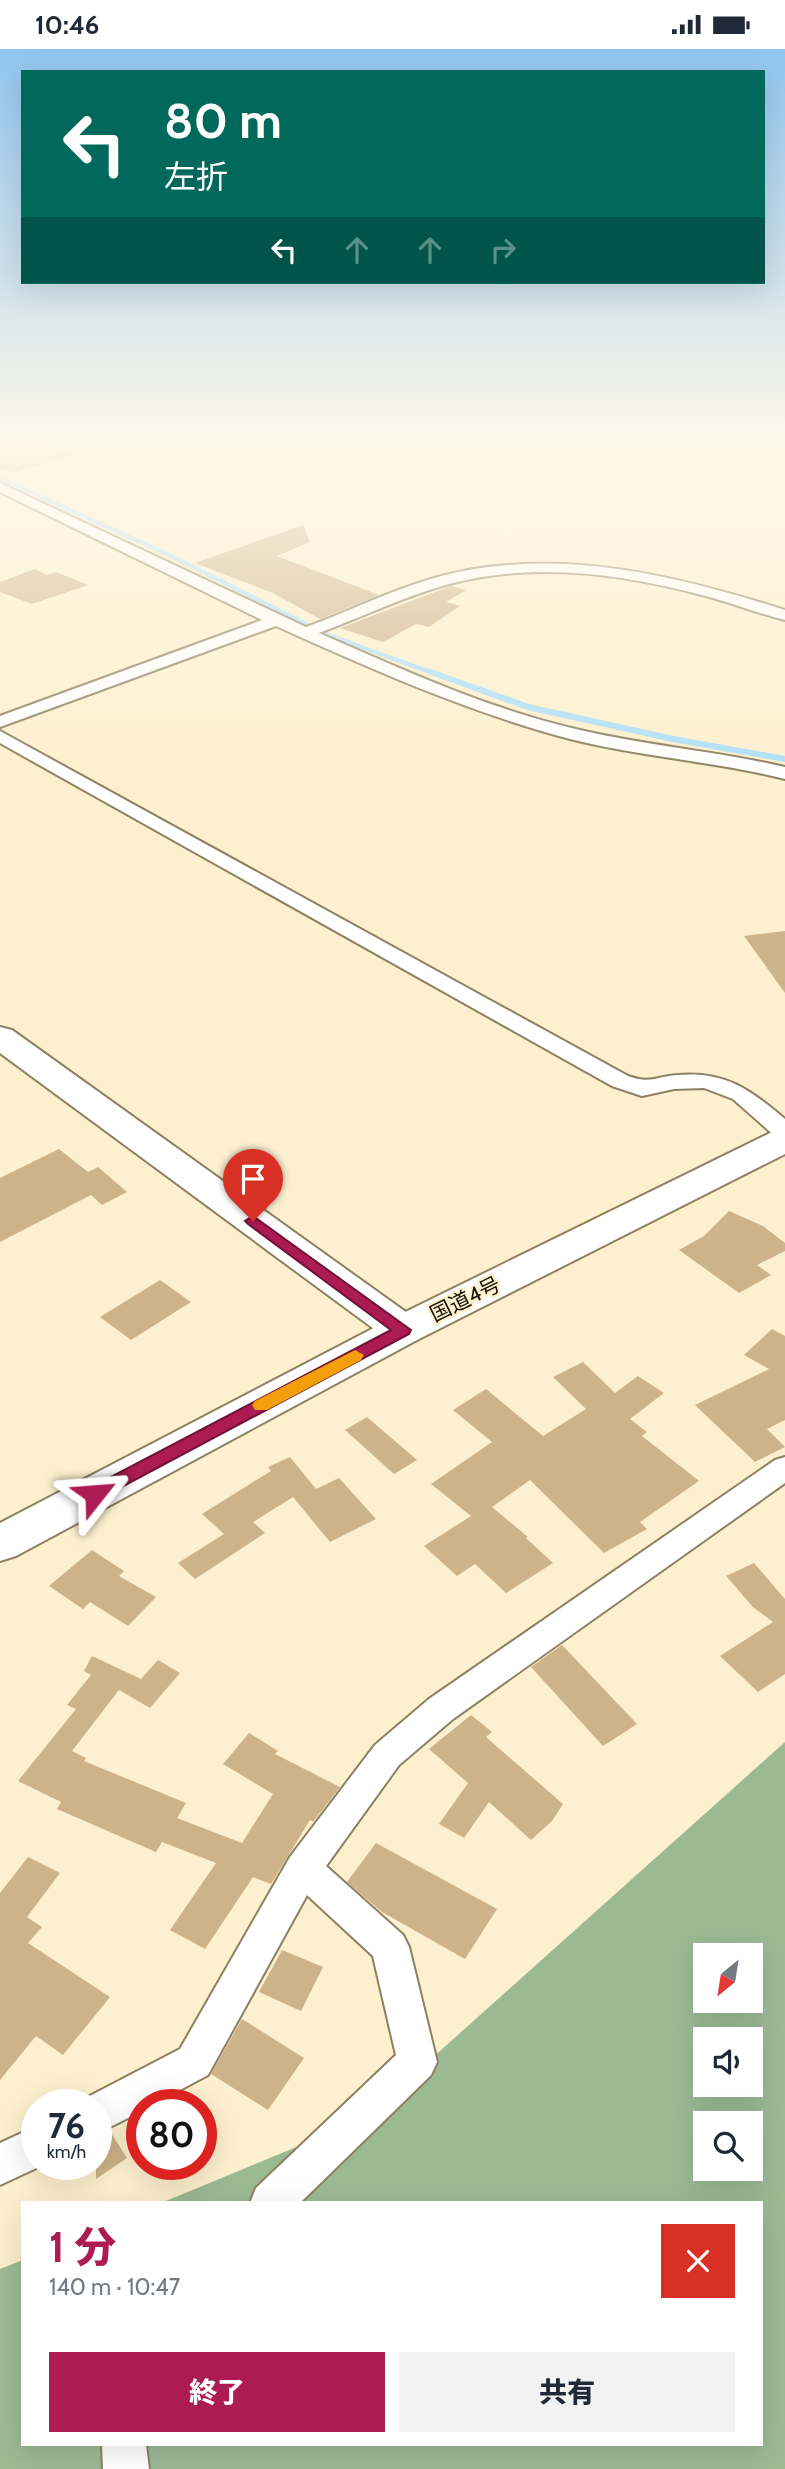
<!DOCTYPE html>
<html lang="ja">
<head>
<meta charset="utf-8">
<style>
  :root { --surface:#fff; --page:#f2f2f3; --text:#1f2937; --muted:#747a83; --accent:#ac1b51 }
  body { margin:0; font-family:Cabin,"Noto Sans JP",sans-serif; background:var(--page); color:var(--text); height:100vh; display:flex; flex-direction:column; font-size:26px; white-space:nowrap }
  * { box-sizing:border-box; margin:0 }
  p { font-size:23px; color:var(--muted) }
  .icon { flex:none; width:38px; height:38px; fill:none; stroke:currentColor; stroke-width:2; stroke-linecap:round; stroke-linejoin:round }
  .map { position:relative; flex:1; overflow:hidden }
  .side { position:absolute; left:21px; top:2152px; width:742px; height:245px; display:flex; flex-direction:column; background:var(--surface); border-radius:0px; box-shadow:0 7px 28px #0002 }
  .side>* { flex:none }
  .hud { position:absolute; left:21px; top:21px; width:744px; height:214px; border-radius:0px; box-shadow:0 7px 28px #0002; background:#00695c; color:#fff; overflow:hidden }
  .needle { width:46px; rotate:210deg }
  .fabs { position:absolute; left:693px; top:1894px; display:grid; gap:14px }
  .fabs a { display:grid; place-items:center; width:70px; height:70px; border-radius:0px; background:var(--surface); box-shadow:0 7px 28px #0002; font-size:35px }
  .speed { position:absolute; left:21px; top:2040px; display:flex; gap:14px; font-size:35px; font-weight:700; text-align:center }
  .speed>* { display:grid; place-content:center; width:91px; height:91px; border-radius:50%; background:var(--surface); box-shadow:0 7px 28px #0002; line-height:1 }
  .speed small { font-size:18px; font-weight:400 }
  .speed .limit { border:10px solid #d22; background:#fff; color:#111 }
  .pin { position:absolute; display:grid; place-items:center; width:60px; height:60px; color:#fff; margin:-72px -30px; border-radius:50% 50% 50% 0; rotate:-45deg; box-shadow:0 0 7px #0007 }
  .pin .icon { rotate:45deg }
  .me { position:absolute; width:77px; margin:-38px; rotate:62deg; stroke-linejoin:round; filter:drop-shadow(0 0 5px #0008) }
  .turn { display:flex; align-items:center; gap:24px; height:147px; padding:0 28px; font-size:32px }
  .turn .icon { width:91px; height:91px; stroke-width:2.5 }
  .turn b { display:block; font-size:49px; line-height:60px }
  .lanes { display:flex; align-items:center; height:66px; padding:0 28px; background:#0003; justify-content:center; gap:35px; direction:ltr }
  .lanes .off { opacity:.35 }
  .round { display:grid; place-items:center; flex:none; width:74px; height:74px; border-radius:0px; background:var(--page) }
  .headline { display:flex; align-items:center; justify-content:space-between; height:119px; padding:0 28px }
  h1 { font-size:42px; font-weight:800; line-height:52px; color:var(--accent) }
  .button { display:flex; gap:14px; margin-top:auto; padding:14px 28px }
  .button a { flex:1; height:80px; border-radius:0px; background:var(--accent); color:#fff; font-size:28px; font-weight:800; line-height:80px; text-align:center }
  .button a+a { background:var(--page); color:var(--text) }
  .status { display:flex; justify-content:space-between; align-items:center; height:49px; padding:0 35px; background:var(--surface); direction:ltr }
  .status svg { height:19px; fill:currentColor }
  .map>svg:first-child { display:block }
  .forest { fill:#9bba94; fill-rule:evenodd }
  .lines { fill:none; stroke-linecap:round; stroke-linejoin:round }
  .stream-far1 { stroke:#aedff9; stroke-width:4.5 }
  .stream { stroke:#aedff9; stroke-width:6 }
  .building { fill:#cdb38a }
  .street-casing { stroke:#8d8161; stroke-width:4 }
  .secondary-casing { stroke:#8d8161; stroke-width:4 }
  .highway-casing { stroke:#8d8161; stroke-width:4 }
  .street { fill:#fff; fill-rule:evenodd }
  .secondary { fill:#fff; fill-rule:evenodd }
  .highway { fill:#fff; fill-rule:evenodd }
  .route { fill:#ac1b51; stroke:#701235; stroke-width:2 }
  .slow { fill:#f59e0b }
  .labels { text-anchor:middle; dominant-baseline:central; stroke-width:5; stroke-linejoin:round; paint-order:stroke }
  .street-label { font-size:21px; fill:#151105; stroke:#fdf0ce }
</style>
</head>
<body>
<div class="status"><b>10:46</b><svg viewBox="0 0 49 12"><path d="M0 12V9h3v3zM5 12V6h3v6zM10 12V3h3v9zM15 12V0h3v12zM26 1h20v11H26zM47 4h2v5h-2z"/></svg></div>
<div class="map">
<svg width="785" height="2420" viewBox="0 0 785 2420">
  <rect width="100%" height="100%" fill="#fdf0ce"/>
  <!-- forest -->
  <path class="forest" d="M 785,1693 L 785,2420 L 0,2420 L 0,2220 L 23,2211 L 23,2396 L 761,2396 L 761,2154 L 161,2154 L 364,2070 ZM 705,1906 L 751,1906 L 751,1951 L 705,1951 ZM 705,1990 L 751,1990 L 751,2035 L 705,2035 ZM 705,2074 L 751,2074 L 751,2119 L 705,2119 Z"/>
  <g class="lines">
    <!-- stream-far1 -->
    <polyline class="stream-far1" points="0,429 171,507 328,586 433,624"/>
    <!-- stream -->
    <polyline class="stream" points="428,622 528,658 673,690 785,710"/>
  </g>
  <!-- building -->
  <g class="building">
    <polygon points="16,390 31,390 73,405 13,424 0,419 0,396"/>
    <polygon points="303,476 310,493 277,507 379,546 320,570 273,544 195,514"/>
    <polygon points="35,520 47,526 56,523 88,536 32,555 0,543 0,533"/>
    <polygon points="451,537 466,541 446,553 460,557 429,578 416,575 383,593 340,579"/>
    <polygon points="785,882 785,944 744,887"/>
    <polygon points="59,1100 88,1123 98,1118 127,1143 102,1156 91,1146 0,1193 0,1129"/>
    <polygon points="729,1162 763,1177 785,1194 785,1202 757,1216 771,1226 739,1244 679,1201 704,1187"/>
    <polygon points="160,1231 191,1253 131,1291 100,1268"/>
    <polygon points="772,1280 785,1287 785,1371 767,1380 785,1398 755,1413 695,1356 769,1320 744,1306"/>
    <polygon points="583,1313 615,1344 638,1327 664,1344 630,1370 647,1383 642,1387 699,1432 640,1473 647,1480 604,1504 530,1431 492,1458 528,1488 526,1489 553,1514 506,1544 475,1515 457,1527 424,1497 471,1467 431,1435 492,1393 453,1361 486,1340 543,1387 586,1360 553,1328"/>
    <polygon points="367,1368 417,1411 394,1425 345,1381"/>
    <polygon points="290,1408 316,1440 339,1429 376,1470 330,1493 293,1448 253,1473 265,1484 195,1530 178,1514 224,1485 202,1465 271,1422 268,1418"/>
    <polygon points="92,1501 124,1522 119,1527 156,1548 128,1577 90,1553 83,1560 49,1537"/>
    <polygon points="754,1514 785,1550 785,1625 758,1643 720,1607 773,1573 753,1558 726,1527"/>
    <polygon points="562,1596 637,1675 603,1697 531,1618"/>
    <polygon points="92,1607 141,1630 158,1611 180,1624 150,1659 119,1641 72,1702 86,1709 84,1712 186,1754 177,1769 242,1794 273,1745 223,1715 249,1684 278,1702 275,1705 340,1738 313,1773 310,1771 271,1835 253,1828 205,1900 170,1881 216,1814 162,1793 156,1803 57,1760 61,1753 18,1732 76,1660 67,1656 91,1626 84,1622"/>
    <polygon points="471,1666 492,1683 486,1688 563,1755 552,1772 531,1791 489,1753 464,1789 439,1775 468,1734 429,1700"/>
    <polygon points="376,1794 497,1860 465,1910 382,1863 347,1833"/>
    <polygon points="28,1808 60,1824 27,1868 42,1878 28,1894 110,1948 63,2006 36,1987 0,2031 0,1844"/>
    <polygon points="282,1901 323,1918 301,1962 259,1943"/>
    <polygon points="242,1970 304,2009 268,2061 211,2025"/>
    <polygon points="111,2084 127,2109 96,2130 96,2095"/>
  </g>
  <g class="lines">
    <!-- street casing -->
    <g class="street-casing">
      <g id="street">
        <polygon points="0,390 9,390 0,394"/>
        <path d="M 0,434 L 306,578 C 352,561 398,538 445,526 C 560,498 675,526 785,561 L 785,571 C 756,564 727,552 698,545 C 617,524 531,513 449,535 C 405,547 362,568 319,584 C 403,621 491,661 580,681 C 648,697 717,702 785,718 L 785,730 C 714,712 640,708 570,690 C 468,663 371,620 276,577 L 0,678 L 0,667 L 262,571 L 0,443 Z"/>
        <path d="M 0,682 L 628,1027 C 651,1035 655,1028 677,1026 C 726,1022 749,1040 785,1070 L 785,1090 L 776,1088 L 733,1050 L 704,1039 L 674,1040 L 642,1047 L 612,1037 L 0,694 Z"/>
        <polygon points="785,1408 785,1434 453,1670 399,1716 326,1817 403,1886 409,1898 437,2013 431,2026 300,2154 250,2154 256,2139 396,2006 373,1907 307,1846 208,2026 152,2056 142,2056 142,2062 96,2085 96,2056 80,2056 82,2051 180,2000 290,1808 375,1696 429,1650 775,1411"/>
        <polygon points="37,2077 37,2116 43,2116 0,2136 0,2094"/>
        <polygon points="102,2396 146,2396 149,2420 103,2420"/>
      </g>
    </g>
    <!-- secondary casing -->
    <g class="secondary-casing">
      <polygon id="secondary" points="0,978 12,981 417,1271 423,1281 417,1291 403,1295 389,1291 0,1004"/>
    </g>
    <!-- highway casing -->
    <g class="highway-casing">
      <polygon id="highway" points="785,1080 785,1105 417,1291 16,1507 0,1512 0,1474 389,1271 772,1083"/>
    </g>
    <!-- street -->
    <use href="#street" class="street"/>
    <!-- secondary -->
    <use href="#secondary" class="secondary"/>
    <!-- highway -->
    <use href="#highway" class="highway"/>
  </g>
  <!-- sky -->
  <linearGradient id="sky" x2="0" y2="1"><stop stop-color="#91c5ef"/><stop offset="0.54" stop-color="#fef8e9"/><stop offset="1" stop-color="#fef8e9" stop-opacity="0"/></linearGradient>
  <rect width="785" height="728" fill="url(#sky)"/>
  <!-- route -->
  <polygon class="route" points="253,1167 411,1281 409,1285 101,1449 88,1449 86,1445 88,1440 391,1281 248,1175 245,1172"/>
  <!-- slow -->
  <polygon class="slow" points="355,1301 364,1306 361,1311 267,1361 255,1361 252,1356 255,1352"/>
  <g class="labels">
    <!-- street labels -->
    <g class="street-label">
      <text transform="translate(465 1250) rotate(-26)">国道4号</text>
    </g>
  </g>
</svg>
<div class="fabs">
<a><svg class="needle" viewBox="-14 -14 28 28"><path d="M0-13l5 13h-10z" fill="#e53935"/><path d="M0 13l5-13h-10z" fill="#747a83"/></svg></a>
<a><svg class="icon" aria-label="sound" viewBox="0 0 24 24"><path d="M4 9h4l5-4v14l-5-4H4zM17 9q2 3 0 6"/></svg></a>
<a><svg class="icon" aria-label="search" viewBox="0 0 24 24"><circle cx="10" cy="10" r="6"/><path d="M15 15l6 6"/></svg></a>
</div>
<div class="speed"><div>76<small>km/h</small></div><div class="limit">80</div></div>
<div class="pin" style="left:253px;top:1172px;background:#d93025"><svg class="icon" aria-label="arrive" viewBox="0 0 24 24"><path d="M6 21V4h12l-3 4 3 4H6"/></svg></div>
<svg class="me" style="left:95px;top:1445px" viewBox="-20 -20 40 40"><path d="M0-17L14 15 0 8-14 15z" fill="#ac1b51" stroke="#fff" stroke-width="4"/></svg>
<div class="hud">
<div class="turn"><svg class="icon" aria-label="left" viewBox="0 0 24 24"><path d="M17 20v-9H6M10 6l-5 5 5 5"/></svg><div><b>80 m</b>左折</div></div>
<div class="lanes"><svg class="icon" aria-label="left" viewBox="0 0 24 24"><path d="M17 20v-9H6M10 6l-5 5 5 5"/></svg><svg class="icon off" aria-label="ahead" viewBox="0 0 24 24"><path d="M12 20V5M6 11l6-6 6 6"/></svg><svg class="icon off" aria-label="ahead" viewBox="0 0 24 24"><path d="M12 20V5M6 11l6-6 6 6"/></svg><svg class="icon off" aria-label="right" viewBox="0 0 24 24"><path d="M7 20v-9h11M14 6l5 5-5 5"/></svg></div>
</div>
<section class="side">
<div class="headline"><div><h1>1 分</h1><p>140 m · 10:47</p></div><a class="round" style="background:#d93025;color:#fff"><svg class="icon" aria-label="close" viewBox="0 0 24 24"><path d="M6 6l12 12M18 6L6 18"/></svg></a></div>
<div class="button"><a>終了</a><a>共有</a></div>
</section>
</div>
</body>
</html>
